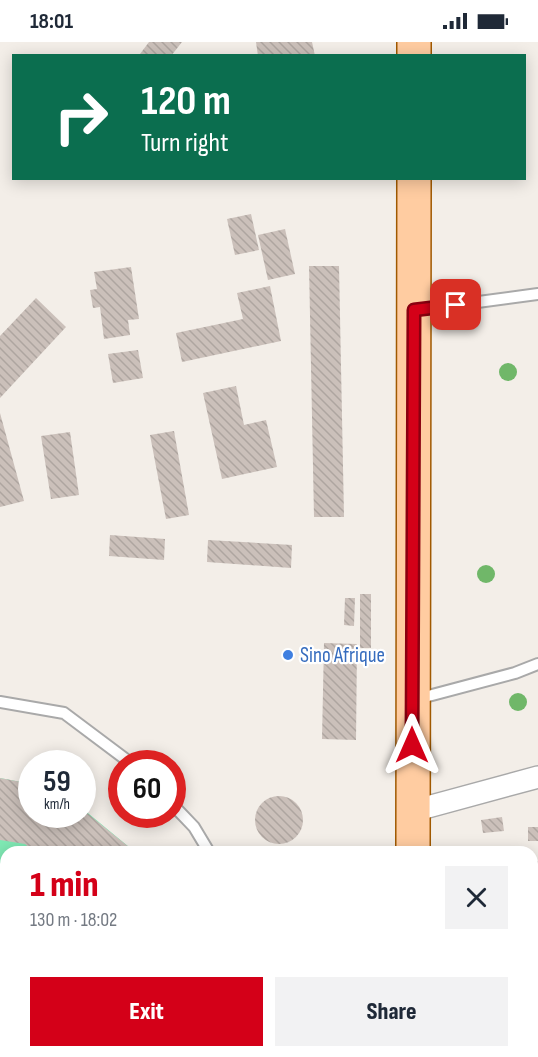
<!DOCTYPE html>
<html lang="en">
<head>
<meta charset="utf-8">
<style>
  :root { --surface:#fff; --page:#f2f2f3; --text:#1f2937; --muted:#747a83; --accent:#d40018 }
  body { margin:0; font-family:"Sofia Sans Condensed",sans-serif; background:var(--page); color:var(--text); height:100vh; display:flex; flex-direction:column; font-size:22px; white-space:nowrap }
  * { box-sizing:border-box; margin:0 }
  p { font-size:20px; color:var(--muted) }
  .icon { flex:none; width:33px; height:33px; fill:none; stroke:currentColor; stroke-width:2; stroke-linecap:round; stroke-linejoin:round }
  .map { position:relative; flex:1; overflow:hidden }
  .details { position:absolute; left:0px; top:804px; width:538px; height:212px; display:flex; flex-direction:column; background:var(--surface); border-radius:18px 18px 0 0; box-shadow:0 3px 15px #0003 }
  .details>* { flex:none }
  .guide { position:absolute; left:12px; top:12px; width:514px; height:126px; border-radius:0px; box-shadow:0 3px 15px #0003; background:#0b6e4f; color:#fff; overflow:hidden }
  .speed { position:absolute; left:18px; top:708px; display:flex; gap:12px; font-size:30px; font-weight:700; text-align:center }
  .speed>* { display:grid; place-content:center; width:78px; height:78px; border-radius:50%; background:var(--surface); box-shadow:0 3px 15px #0003; line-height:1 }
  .speed small { font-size:15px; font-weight:400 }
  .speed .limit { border:9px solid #d22; background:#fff; color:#111 }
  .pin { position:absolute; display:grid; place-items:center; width:51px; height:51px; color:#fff; margin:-26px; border-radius:12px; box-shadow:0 3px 9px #0006 }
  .me { position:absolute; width:66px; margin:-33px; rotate:0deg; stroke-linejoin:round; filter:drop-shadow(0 0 4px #0008) }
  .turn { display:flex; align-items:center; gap:21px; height:126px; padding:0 30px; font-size:27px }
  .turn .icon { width:78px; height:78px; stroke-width:2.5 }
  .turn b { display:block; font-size:42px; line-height:51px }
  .round { display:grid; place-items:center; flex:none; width:63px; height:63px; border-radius:0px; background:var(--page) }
  .headline { display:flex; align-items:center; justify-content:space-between; height:102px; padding:0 30px }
  h1 { font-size:36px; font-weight:800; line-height:45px; color:var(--accent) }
  .button { display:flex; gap:12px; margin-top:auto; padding:12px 30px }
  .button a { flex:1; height:69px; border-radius:0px; background:var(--accent); color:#fff; font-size:24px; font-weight:800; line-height:69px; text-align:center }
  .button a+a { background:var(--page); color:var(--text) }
  .status { display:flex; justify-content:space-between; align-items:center; height:42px; padding:0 30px; background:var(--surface); direction:ltr }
  .status svg { height:16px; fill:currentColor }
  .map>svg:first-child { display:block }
  .pitch { fill:#7fe9b4 }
  .building { fill:url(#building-back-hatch) }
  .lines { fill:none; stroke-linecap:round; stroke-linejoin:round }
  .lane-casing { stroke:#a9a9a9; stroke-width:14 }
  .street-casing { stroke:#a9a9a9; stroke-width:24 }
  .primary-casing { stroke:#a05900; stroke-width:36 }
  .lane { stroke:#fff; stroke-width:10 }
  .street { stroke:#fff; stroke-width:21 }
  .primary { stroke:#ffcca1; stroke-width:33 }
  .tree { fill:#70b769 }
  .route-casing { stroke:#8a0010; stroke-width:15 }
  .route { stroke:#d40018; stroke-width:10 }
  .shop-dot { fill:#3f7fe0; stroke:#fff; stroke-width:2 }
  .labels { text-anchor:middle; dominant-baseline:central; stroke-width:4.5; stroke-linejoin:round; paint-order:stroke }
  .shop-label { font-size:21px; fill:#366cbe; stroke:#fff; text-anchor:start }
</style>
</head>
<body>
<div class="status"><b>18:01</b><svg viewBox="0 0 49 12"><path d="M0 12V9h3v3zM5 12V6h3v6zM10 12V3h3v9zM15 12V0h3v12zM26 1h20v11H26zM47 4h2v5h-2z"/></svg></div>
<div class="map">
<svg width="538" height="1015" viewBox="0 0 538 1015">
  <defs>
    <pattern id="building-back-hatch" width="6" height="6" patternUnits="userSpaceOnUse" patternTransform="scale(1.5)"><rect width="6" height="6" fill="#cbc0ba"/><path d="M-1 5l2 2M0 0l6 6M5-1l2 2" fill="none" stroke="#aea5a0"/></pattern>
  </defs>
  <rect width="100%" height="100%" fill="#f3eee8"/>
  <!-- pitch -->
  <polygon class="pitch" points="0,736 31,742 32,772 82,772 83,767 135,810 6,810 6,1010 215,1010 214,1015 0,1015"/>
  <!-- building -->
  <g class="building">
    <polygon points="149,0 182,0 171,14 142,14 140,12"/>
    <polygon points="256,0 312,0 315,14 258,14"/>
    <polygon points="251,172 259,208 235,213 227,177"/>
    <polygon points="285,187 295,232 268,238 258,193"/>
    <polygon points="309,224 339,224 344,475 314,475"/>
    <polygon points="131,225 139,277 128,278 130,293 104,297 100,265 93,266 90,248 97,247 94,230"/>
    <polygon points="270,244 281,299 182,320 176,291 243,277 237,251"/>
    <polygon points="36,256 66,285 0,356 0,294"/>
    <polygon points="138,308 143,336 113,341 108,312"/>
    <polygon points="236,344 244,383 266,378 277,425 222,437 203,351"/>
    <polygon points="0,371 24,459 0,465"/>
    <polygon points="174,389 189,473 166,477 150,393"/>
    <polygon points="70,390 79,453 51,457 41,394"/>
    <polygon points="110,493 165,497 164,518 109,514"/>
    <polygon points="208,498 292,503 291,526 207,520"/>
    <rect x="360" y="552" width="11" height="54"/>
    <polygon points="345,556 355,556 354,584 344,583"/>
    <polygon points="324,601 357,602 356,698 322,697"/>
    <polygon points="53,710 65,716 64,722 50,722"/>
    <polygon points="0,736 32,742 32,772 82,772 82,767 135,810 34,810 25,802 0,798"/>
    <circle cx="279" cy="778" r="24"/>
    <polygon points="502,775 504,789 483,791 481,778"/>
    <rect x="528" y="785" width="10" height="14"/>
    <rect x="532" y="819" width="6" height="36"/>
    <rect x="532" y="948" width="6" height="29"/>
    <polygon points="147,1010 215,1010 214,1015 146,1015"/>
  </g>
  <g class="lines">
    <!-- lane casing -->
    <g class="lane-casing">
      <g id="lane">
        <polyline points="418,268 538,252"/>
        <polyline points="417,657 515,631 538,622"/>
        <polyline points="0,660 64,671 132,722"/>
        <polyline points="172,762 194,785 209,810"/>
        <polyline points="532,888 538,888"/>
        <polyline points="279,1010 280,1015"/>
      </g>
    </g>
    <!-- street casing -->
    <g class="street-casing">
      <polyline id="street" points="413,769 538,735"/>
    </g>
    <!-- primary casing -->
    <g class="primary-casing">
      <g id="primary">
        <polyline points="414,0 414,14"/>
        <polyline points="413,810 414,136"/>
        <polyline points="409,1015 409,1010"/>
      </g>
    </g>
    <!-- lane -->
    <use href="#lane" class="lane"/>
    <!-- street -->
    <use href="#street" class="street"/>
    <!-- primary -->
    <use href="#primary" class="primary"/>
  </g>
  <!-- trees -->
  <g class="tree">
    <circle cx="508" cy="330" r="9"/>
    <circle cx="486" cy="532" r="9"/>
    <circle cx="518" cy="660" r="9"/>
  </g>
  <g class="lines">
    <!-- route casing -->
    <g class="route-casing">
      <polyline id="route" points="412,703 414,268 456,263"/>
    </g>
    <!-- route -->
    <use href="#route" class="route"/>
  </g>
  <!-- markers -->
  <circle class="shop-dot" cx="288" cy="613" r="6"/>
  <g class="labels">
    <!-- shop labels -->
    <g class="shop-label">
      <text x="300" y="613">Sino Afrique</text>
    </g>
  </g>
</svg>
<div class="speed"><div>59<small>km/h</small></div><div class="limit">60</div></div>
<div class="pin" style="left:456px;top:263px;background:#d93025"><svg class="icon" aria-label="arrive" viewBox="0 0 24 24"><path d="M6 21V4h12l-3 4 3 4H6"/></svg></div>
<svg class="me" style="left:412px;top:703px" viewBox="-20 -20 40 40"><path d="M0-17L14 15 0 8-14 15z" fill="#d40018" stroke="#fff" stroke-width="4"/></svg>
<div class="guide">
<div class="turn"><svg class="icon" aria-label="right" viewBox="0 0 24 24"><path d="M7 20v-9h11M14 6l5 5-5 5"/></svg><div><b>120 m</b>Turn right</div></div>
</div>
<section class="details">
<div class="headline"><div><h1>1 min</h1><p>130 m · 18:02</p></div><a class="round"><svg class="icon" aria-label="close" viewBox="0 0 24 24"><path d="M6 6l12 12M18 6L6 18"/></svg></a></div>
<div class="button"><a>Exit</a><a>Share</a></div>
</section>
</div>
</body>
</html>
